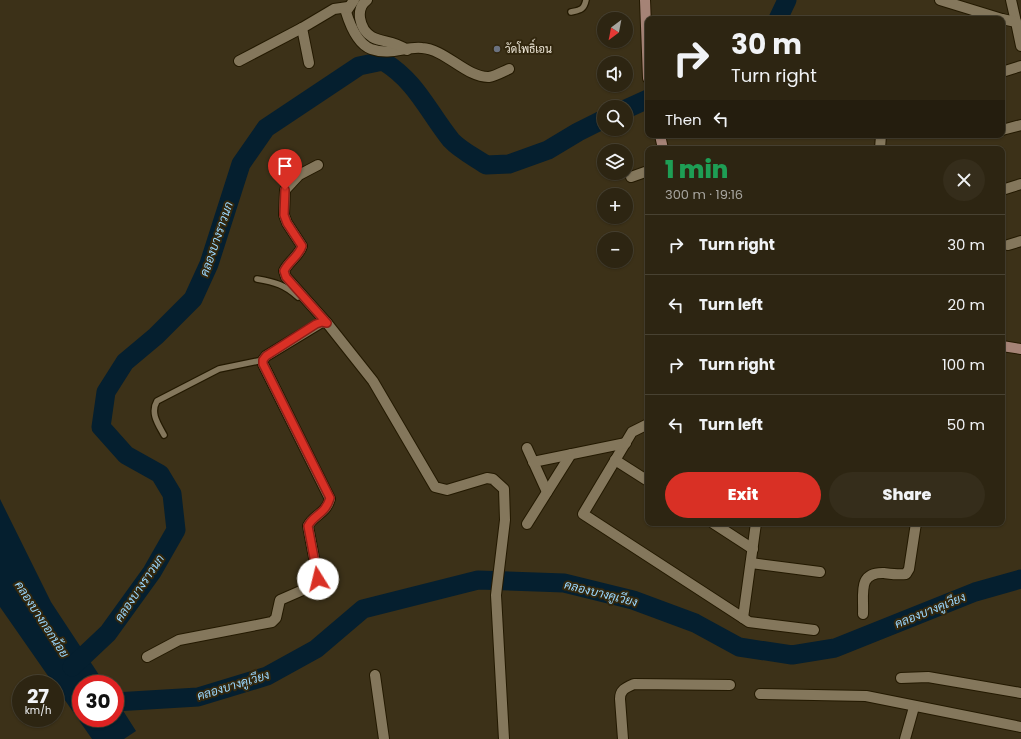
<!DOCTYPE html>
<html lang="en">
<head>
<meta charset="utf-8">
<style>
  :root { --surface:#2d2512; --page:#352d1b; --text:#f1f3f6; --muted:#a7a59f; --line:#484232; --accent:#d93025 }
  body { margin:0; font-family:Poppins,Sarabun,sans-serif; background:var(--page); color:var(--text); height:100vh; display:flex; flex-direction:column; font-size:15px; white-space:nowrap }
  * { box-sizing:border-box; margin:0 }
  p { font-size:13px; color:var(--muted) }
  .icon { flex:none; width:22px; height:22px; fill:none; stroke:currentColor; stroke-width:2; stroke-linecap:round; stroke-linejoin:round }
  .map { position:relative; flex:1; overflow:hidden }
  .details { position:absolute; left:645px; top:146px; width:360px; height:380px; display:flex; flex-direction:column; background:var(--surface); border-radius:8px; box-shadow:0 1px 3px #0004,0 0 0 1px var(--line) }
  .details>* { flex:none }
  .hud { position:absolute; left:645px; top:16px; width:360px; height:122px; border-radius:8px; box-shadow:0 1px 3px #0004,0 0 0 1px var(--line); background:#2d2512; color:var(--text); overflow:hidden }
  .needle { width:26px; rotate:212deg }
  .fabs { position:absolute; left:597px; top:12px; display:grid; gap:8px }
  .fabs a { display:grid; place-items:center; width:36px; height:36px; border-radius:50%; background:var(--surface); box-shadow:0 1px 3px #0004,0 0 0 1px var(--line); font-size:20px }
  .speed { position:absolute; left:12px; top:675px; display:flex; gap:8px; font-size:20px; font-weight:700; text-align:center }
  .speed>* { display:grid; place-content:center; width:52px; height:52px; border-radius:50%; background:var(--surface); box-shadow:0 1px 3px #0004,0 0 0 1px var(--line); line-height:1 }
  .speed small { font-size:10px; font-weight:400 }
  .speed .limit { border:6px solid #d22; background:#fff; color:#111 }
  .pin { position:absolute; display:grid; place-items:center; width:34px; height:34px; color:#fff; margin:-41px -17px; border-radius:50% 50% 50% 0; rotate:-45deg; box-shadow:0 0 4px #0007 }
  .pin .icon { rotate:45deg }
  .me { position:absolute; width:44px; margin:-22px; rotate:351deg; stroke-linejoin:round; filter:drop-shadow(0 0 3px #0008) }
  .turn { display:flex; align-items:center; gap:14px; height:84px; padding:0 20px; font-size:18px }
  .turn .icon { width:52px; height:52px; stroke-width:2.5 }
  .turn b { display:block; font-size:28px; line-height:34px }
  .then { display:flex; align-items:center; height:38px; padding:0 20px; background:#0003; gap:8px; font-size:15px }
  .round { display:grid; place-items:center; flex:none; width:42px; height:42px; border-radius:21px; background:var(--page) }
  .headline { display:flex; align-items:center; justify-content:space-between; height:68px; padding:0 20px }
  h1 { font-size:24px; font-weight:800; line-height:30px; color:#1e9e55 }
  .action { display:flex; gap:8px; margin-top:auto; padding:8px 20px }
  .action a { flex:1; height:46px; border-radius:24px; background:var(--accent); color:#fff; font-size:16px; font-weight:800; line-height:46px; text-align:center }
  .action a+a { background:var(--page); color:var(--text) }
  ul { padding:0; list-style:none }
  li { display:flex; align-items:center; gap:12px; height:60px; padding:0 20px; border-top:1px solid var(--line) }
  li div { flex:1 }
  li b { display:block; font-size:15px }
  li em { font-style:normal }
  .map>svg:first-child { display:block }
  .water { fill:#051f2f }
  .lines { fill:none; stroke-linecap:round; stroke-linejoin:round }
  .river { stroke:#051f2f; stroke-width:19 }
  .lane-casing { stroke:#231901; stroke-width:8 }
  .street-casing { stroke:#231901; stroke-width:12 }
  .secondary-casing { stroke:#231901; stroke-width:12 }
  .lane { stroke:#84775c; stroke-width:5.5 }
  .street { stroke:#84775c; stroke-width:10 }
  .secondary { stroke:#a58376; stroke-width:10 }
  .route-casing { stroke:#8d1f18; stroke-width:10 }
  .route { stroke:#d93025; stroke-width:7 }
  .worship-dot { fill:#6b7280; stroke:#32270e; stroke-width:1.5 }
  .labels { text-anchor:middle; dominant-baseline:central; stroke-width:4; stroke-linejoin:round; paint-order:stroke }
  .poi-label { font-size:11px; fill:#f0e9da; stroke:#32270e; text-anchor:start }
  .water-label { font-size:12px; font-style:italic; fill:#9bd8ff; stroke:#32270e }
</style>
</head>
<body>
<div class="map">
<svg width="1021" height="739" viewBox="0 0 1021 739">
  <rect width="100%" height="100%" fill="#3c3118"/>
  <!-- water -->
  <polygon class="water" points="0,499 51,602 105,684 81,684 81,718 115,718 115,698 136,731 124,739 92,739 0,607"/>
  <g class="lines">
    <!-- river -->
    <g class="river">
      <polyline points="778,19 787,0"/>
      <polyline points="626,109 648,99"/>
      <path d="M 72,667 L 108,633 L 152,572 L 176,530 L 172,494 L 160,474 L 126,455 L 101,427 L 106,392 L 125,362 L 156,336 L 193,299 L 209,264 L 241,164 L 266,128 L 359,66 L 383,61 C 417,82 427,110 451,140 C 460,150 476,158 486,165 L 509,164 L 548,150 L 578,132 L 604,119"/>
      <polyline points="115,702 198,697 267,676 316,649 363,609 478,580 564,583 633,600 695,623 739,647 792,655 835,648 975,592 1021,579"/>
    </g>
    <!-- lane casing -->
    <g class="lane-casing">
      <g id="lane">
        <path d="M 571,12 C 580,10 584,10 586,0"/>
        <path d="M 257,279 C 275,282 285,285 298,297"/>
        <path d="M 164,435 C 158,424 150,413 157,401 L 219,369 L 263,360"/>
      </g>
    </g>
    <!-- street casing -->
    <g class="street-casing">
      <g id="street">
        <path d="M 354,0 L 346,12 C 350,25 358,44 371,49 C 391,56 406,46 422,48 C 445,49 467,78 489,77 C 496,76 502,72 509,69"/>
        <path d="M 367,0 C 355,8 359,29 372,37 C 383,43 393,40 407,50"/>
        <polyline points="940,0 1002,19"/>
        <polyline points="1011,0 1016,22"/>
        <polyline points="1002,19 1016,22 1021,46"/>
        <polyline points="239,61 302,28"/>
        <polyline points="309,63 302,28 334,9 348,7"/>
        <polyline points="1002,72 1021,66"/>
        <polyline points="1002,130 1021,125"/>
        <polyline points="880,149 881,135"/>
        <path d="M 318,165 L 299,175 L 285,190 L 284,215 L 287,223 L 302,246 C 299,256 288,262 284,271 L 286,277 L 327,323"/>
        <polyline points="631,177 648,171"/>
        <polyline points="1002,190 1021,184"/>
        <polyline points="1008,245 1021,241"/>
        <polyline points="648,424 632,432 583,514 743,618 756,523"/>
        <polyline points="527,448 547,492"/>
        <polyline points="615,460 648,481"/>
        <polyline points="533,462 626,443"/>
        <polyline points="713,523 753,549"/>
        <polyline points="527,524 571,454"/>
        <polyline points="751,563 820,572"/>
        <path d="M 863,614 C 864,594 857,572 884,573 C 892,574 899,575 906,574 L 909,569 L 916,523"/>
        <polyline points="743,618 749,622 814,630"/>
        <path d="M 147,657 L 179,640 L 272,622 L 276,618 L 280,600 L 312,586 L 318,579 L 308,526 C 314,514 325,515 330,499 L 263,364 L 263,360 L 266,356 L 322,322 L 327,323 L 373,381 L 435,487 L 447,490 L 487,478 L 493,479 L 504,489 L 505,520 L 496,595 L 504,739"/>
        <polyline points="375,675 384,739"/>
        <polyline points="901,678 928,677 1021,693"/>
        <polyline points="760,694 866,696 1021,727"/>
        <path d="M 623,739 L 620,699 C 620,690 625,688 634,684 L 730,685"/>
        <polyline points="905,739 914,707"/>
      </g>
    </g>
    <!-- secondary casing -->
    <g class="secondary-casing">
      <g id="secondary">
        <polyline points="645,0 648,78"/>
        <polyline points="660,135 663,149"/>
        <polyline points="1002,346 1021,349"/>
      </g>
    </g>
    <!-- lane -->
    <use href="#lane" class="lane"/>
    <!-- street -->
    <use href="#street" class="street"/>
    <!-- secondary -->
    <use href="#secondary" class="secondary"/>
  </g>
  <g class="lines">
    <!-- route casing -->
    <g class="route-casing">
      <path id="route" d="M 285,190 L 284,215 L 287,223 L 302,246 C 299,256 288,262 284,271 L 286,277 L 327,323 L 322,322 L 316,324 L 266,356 L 263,360 L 263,364 L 330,498 C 325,515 314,514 308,526 L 318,579"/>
    </g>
    <!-- route -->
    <use href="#route" class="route"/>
  </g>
  <!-- markers -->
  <circle class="worship-dot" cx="497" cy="49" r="4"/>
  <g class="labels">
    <!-- poi labels -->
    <g class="poi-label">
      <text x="505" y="49">วัดโพธิ์เอน</text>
    </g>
    <!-- water labels -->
    <g class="water-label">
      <text transform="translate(216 239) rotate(-71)">คลองบางราวนก</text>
      <text transform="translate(139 588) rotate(-56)">คลองบางราวนก</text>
      <text transform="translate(601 593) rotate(14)">คลองบางคูเวียง</text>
      <text transform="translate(930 610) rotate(-22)">คลองบางคูเวียง</text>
      <text transform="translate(42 619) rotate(57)">คลองบางกอกน้อย</text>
      <text transform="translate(233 685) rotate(-17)">คลองบางคูเวียง</text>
    </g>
  </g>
</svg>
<div class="fabs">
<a><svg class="needle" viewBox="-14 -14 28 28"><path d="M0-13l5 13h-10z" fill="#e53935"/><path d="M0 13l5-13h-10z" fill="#a7a59f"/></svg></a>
<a><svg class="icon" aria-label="sound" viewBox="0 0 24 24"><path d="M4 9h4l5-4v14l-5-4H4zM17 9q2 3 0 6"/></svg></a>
<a><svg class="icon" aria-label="search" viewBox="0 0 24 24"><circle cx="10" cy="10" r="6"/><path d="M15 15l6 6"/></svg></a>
<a><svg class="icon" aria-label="layers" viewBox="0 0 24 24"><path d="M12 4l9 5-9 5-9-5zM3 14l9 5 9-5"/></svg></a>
<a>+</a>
<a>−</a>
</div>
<div class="speed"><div>27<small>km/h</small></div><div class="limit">30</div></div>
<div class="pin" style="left:285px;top:190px;background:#d93025"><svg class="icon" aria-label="arrive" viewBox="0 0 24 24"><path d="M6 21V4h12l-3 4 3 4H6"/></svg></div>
<svg class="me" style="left:318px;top:579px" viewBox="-20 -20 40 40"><circle r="19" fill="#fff"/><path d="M0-13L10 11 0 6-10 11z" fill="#d93025"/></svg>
<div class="hud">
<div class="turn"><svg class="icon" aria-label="right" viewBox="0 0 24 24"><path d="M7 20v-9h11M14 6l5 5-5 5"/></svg><div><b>30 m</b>Turn right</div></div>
<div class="then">Then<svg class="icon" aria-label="left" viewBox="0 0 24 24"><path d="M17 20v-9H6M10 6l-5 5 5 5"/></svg></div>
</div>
<section class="details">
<div class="headline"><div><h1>1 min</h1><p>300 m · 19:16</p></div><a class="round"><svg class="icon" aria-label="close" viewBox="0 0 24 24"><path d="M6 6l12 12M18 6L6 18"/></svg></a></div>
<ul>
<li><svg class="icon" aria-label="right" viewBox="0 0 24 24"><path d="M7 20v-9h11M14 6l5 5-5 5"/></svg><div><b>Turn right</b></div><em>30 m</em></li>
<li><svg class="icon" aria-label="left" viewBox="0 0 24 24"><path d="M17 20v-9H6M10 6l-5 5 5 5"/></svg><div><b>Turn left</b></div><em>20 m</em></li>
<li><svg class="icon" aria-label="right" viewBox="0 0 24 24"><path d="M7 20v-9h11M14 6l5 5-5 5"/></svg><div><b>Turn right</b></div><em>100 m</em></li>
<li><svg class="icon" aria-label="left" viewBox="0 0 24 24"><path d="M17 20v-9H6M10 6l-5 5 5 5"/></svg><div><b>Turn left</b></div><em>50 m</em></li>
</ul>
<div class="action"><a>Exit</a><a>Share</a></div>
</section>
</div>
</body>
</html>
